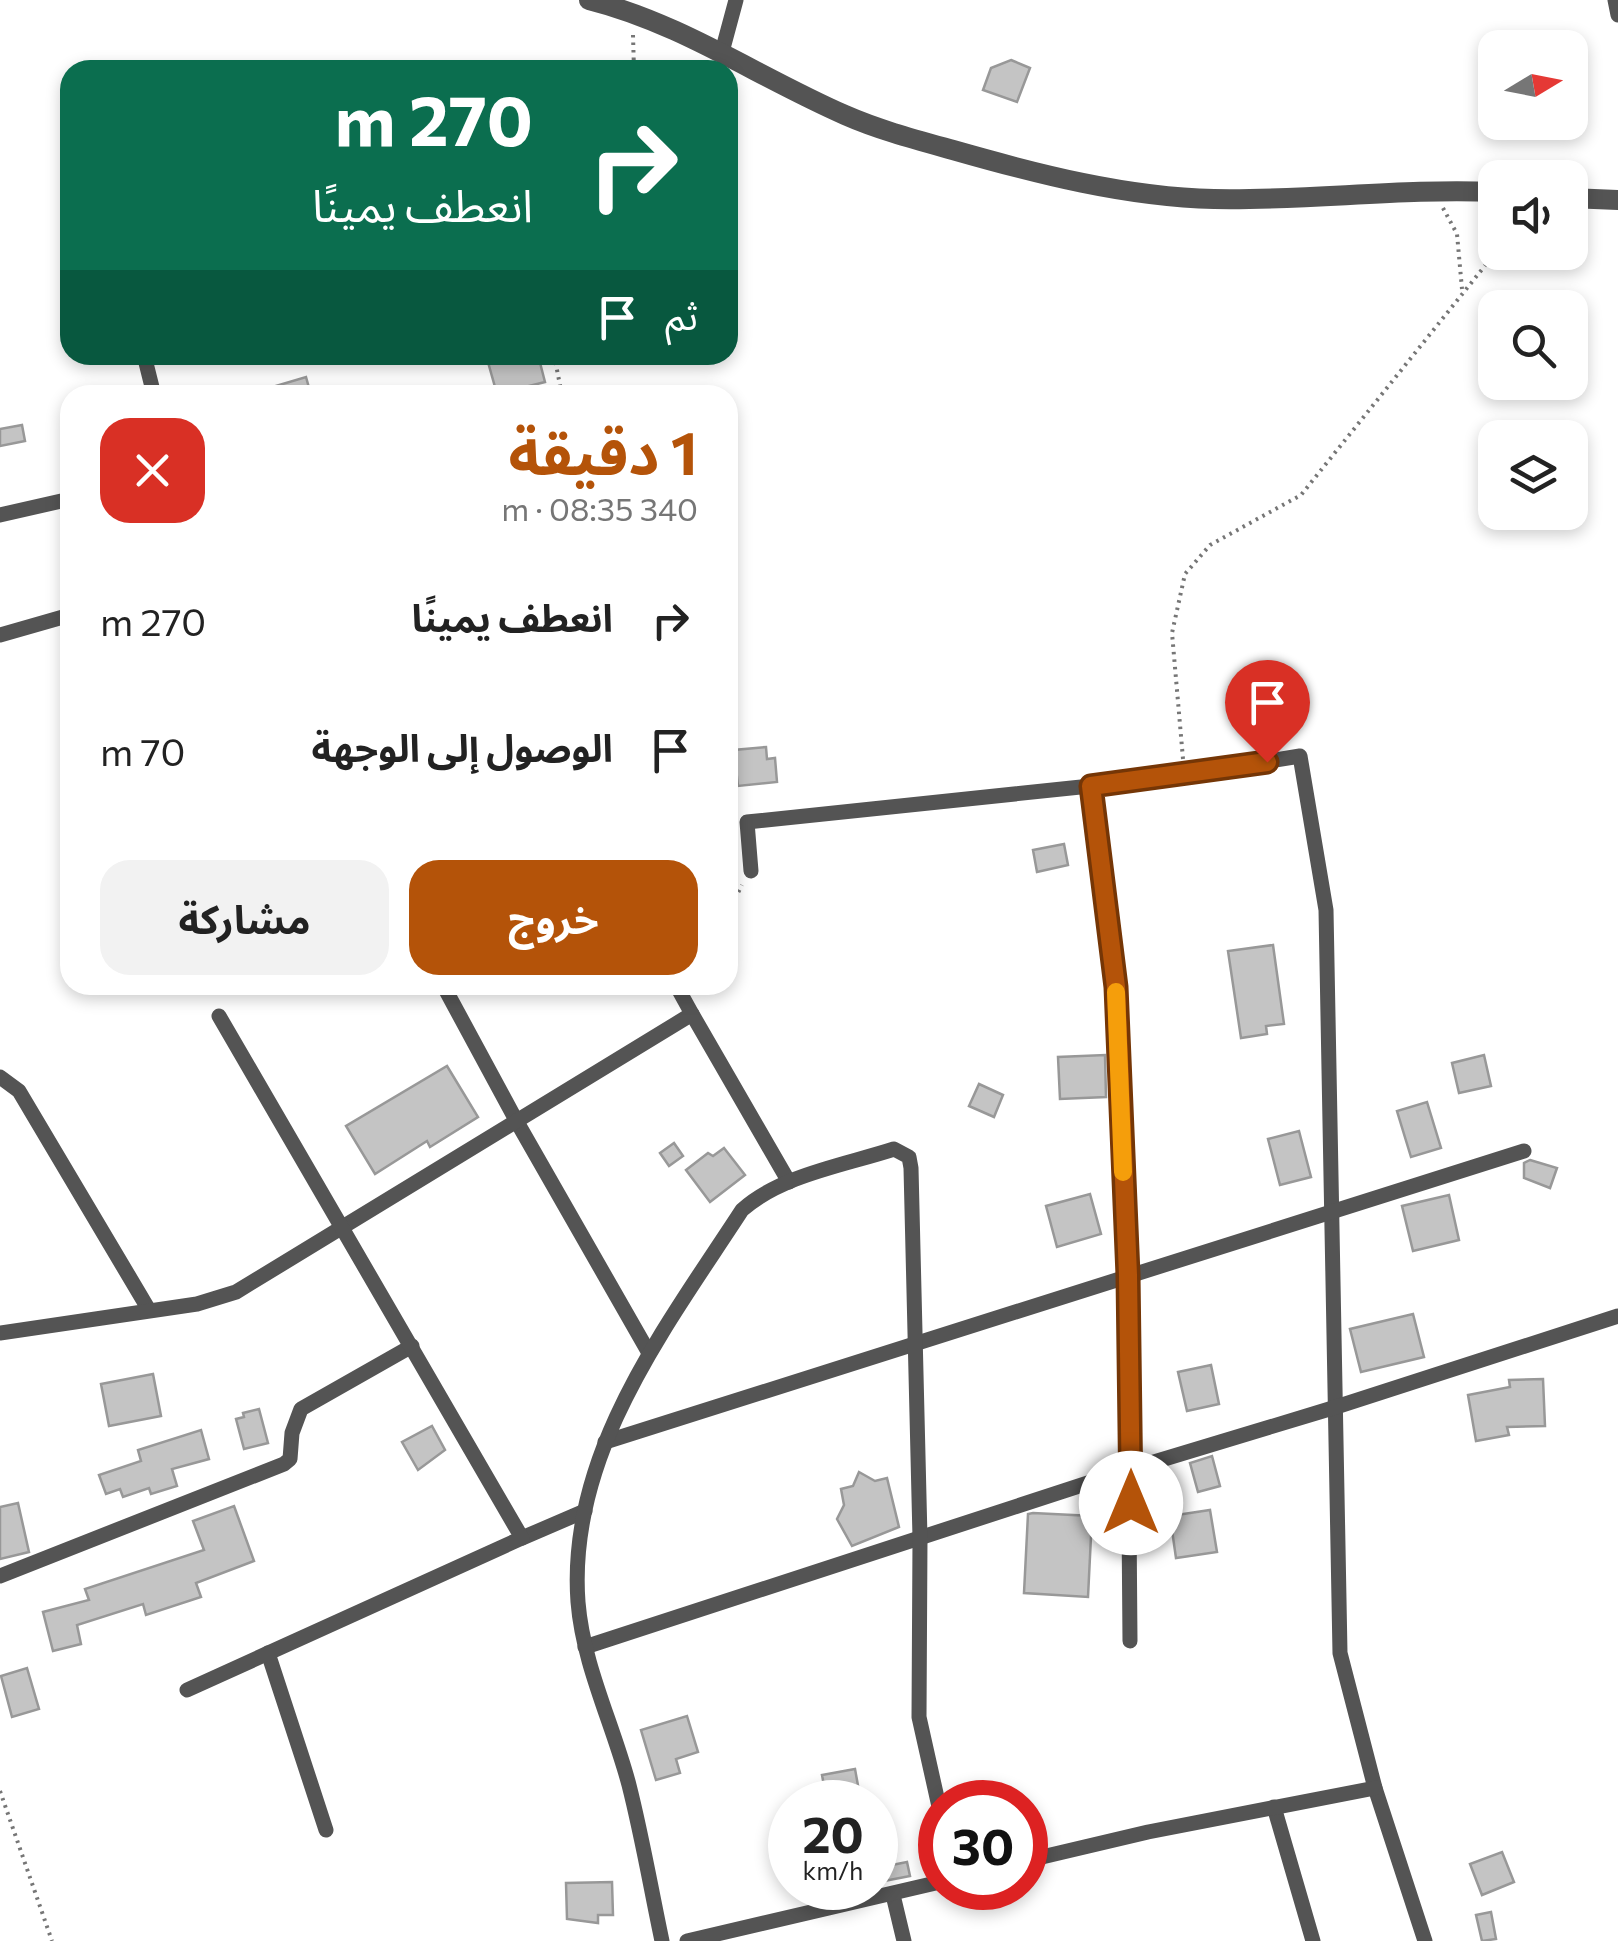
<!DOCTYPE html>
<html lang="ar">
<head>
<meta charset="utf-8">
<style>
  :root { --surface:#fff; --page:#f2f2f2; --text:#222; --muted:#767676; --accent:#b45309 }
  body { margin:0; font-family:Commissioner,"Noto Sans Arabic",sans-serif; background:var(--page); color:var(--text); direction:rtl; height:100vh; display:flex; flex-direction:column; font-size:38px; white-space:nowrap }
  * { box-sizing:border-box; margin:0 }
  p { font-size:32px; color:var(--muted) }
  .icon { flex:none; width:55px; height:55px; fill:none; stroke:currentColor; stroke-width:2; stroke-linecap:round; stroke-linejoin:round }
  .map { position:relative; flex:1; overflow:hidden; direction:ltr }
  .side { position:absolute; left:60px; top:385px; width:678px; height:610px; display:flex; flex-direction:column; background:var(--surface); border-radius:30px; box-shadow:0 5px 15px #0003; direction:rtl }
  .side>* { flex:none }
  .banner { position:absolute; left:60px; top:60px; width:678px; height:305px; border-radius:30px; box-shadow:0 5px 15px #0003; direction:rtl; background:#0b6e4f; color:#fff; overflow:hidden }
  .needle { width:65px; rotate:80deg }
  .tools { position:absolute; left:1478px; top:30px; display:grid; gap:20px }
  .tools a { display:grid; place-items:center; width:110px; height:110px; border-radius:20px; background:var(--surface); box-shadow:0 5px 15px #0003; font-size:50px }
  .speed { position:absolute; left:768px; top:1780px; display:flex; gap:20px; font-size:50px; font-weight:700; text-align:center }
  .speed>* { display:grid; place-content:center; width:130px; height:130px; border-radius:50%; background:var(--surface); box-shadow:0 5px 15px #0003; line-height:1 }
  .speed small { font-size:25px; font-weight:400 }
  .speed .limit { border:15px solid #d22; background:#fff; color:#111 }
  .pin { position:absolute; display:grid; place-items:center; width:85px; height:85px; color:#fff; margin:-102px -42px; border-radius:50% 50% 50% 0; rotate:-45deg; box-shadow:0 0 10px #0007 }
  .pin .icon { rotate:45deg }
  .me { position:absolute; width:110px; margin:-55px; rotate:0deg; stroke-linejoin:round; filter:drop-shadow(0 0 8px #0008) }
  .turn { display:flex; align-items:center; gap:35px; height:210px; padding:0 40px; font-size:45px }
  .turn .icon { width:130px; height:130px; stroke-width:2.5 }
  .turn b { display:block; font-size:70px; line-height:85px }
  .then { display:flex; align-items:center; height:95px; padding:0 40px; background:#0003; gap:20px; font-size:38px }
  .round { display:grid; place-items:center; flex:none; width:105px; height:105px; border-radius:30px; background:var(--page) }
  .overview { display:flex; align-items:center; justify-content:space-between; height:170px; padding:0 40px }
  h1 { font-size:60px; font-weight:700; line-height:75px; color:var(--accent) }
  .action { display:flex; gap:20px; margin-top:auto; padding:20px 40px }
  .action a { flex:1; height:115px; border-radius:30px; background:var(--accent); color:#fff; font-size:40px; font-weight:700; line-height:115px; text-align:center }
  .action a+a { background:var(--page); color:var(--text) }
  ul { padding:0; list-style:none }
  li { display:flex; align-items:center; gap:30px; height:130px; padding:0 40px }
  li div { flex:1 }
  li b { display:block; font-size:38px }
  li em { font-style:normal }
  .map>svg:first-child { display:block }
  .building { fill:#c4c4c4; stroke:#989898; stroke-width:2.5 }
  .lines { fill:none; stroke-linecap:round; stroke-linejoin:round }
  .path { stroke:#767676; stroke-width:4; stroke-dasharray:2.5 5; stroke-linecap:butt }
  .minor { stroke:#545454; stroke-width:15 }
  .tertiary { stroke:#545454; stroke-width:20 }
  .route-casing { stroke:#753606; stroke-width:25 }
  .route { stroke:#b45309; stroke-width:18 }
  .slow { stroke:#f59e0b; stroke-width:18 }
</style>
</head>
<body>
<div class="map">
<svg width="1618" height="1941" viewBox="0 0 1618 1941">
  <rect width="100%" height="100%" fill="#fff"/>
  <!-- building -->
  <g class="building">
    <polygon points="1011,60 1030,68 1017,102 983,90 991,68"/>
    <polygon points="486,355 538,355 545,382 497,394"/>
    <polygon points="306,377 311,395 259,395 259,391"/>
    <polygon points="22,425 25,441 0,446 0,429"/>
    <polygon points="766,747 767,759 775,758 777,782 738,786 734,750"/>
    <polygon points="1064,844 1068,865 1037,872 1033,850"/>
    <polygon points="1273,945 1284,1024 1266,1026 1267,1034 1241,1038 1228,951"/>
    <polygon points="1105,1055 1106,1097 1060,1099 1058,1057"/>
    <polygon points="1484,1055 1491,1086 1459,1093 1452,1063"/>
    <polygon points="447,1066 478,1117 430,1147 427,1141 375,1174 346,1126"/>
    <polygon points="979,1084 1003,1095 994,1117 969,1106"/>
    <polygon points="1427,1102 1441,1148 1411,1157 1397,1111"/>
    <polygon points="1299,1131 1311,1177 1280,1185 1268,1139"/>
    <polygon points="674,1143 683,1156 669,1166 660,1153"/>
    <polygon points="724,1148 745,1175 710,1202 686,1170 708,1153 713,1156"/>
    <polygon points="1530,1160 1557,1168 1550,1188 1524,1178 1524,1163"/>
    <polygon points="1090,1194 1101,1234 1057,1247 1046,1206"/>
    <polygon points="1449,1195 1459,1240 1413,1251 1402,1206"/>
    <polygon points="1413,1314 1424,1357 1361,1372 1350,1329"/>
    <polygon points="1211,1365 1219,1404 1187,1411 1178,1372"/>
    <polygon points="153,1374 161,1416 109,1426 101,1384"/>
    <polygon points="1543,1379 1545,1426 1507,1427 1509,1435 1476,1441 1468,1395 1510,1387 1509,1380"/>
    <polygon points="259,1409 268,1443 244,1449 236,1419 244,1417 243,1413"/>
    <polygon points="432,1426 445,1450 418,1470 402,1442"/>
    <polygon points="201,1430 209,1459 172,1469 177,1486 151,1494 149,1488 123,1497 120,1489 106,1494 99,1475 141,1461 138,1450"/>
    <polygon points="1212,1456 1220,1486 1198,1492 1190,1463"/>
    <polygon points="859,1472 875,1481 887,1478 899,1527 852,1546 837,1519 844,1505 841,1489 853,1486"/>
    <polygon points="18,1503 29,1552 0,1559 0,1507"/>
    <polygon points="234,1506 254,1561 196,1583 201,1597 146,1615 143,1604 77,1625 81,1644 53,1651 43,1612 89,1600 85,1589 204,1550 193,1521"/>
    <polygon points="1210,1510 1217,1552 1176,1558 1170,1516"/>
    <polygon points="1033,1513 1092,1516 1088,1597 1024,1593 1028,1514"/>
    <polygon points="27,1668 39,1709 12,1717 1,1676"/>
    <polygon points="687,1716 698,1752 676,1759 680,1773 656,1780 641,1730"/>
    <polygon points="855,1769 861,1802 827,1802 822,1775"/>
    <polygon points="1502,1852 1514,1882 1482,1895 1470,1864"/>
    <polygon points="907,1862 910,1876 879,1882 877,1868"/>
    <polygon points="612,1882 613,1915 598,1915 598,1923 567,1919 566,1883"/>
    <polygon points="1491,1912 1496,1939 1482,1941 1476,1915"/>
  </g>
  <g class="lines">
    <!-- path -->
    <g class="path">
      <polyline points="633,35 634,70"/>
      <polyline points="1443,208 1457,234 1462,289"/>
      <polyline points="554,355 562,395"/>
      <polyline points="1183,759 1172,633 1185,574 1210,545 1301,495 1496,252"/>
      <polyline points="728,912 742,885"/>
      <polyline points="0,1791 52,1941"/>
    </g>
    <!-- minor -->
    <g class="minor">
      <polyline points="1615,0 1618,15"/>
      <polyline points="722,52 736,0"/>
      <polyline points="144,355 154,395"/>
      <polyline points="0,515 70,499"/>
      <polyline points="0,635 70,615"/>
      <polyline points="1091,786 1116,987 1127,1275 1130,1641"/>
      <polyline points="751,871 747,822 1167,778 1300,756 1326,910 1340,1653 1375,1788 1425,1941"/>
      <polyline points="443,985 517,1122 649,1353"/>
      <polyline points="676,985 692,1014"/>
      <polyline points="0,1077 19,1091 149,1310"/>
      <polyline points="0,1333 197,1304 236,1292 692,1014 789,1182"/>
      <polyline points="605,1442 1524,1151"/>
      <polyline points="522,1538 585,1511"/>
      <polyline points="0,1576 284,1464 290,1459 292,1433 301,1409 412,1346"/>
      <polyline points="585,1647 1131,1469 1336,1407 1618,1316"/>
      <polyline points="268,1653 326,1830"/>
      <polyline points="187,1690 522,1538 219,1016"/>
      <polyline points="1274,1807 1313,1941"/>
      <polyline points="1025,1861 1148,1832 1375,1788"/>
      <polyline points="893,1895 904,1941"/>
      <path d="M 662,1941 C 651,1889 642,1836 629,1785 C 613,1724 583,1665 578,1602 C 567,1454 666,1327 742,1210 C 781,1175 845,1165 894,1149 L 909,1157 L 911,1168 L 920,1538 L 919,1717 L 940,1811"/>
      <polyline points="687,1941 940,1882"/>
    </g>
    <!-- tertiary -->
    <g class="tertiary">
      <path d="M 589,0 C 681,23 758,77 845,115 C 879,130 917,140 953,150 C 1037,174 1126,197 1214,199 C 1308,201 1401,188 1495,192"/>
      <polyline points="1570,198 1618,200"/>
    </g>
  </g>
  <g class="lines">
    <!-- route casing -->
    <g class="route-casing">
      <polyline id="route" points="1131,1503 1128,1275 1116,987 1091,786 1267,762"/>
    </g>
    <!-- route -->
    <use href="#route" class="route"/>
    <!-- slow -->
    <polyline class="slow" points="1116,992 1123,1172"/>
  </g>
</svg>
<div class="tools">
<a><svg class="needle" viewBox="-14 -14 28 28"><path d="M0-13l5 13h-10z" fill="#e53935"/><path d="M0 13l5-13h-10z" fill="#767676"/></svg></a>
<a><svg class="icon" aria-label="sound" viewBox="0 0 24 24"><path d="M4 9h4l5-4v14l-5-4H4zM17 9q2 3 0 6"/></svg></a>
<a><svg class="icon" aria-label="search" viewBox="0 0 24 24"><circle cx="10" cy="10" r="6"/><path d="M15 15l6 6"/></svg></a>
<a><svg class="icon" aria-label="layers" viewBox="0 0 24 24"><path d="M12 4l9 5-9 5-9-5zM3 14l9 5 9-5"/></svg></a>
</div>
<div class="speed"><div>20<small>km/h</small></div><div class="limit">30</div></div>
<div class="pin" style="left:1267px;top:762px;background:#d93025"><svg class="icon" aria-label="arrive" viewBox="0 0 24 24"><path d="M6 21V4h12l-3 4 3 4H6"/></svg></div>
<svg class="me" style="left:1131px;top:1503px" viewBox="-20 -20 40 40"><circle r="19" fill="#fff"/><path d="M0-13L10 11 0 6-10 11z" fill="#b45309"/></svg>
<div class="banner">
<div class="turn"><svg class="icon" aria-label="right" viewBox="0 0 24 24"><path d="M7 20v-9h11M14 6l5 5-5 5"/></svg><div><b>270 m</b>انعطف يمينًا</div></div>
<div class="then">ثم<svg class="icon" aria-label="arrive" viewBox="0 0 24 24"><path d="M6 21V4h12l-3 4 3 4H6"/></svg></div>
</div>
<section class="side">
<div class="overview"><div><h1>1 دقيقة</h1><p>340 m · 08:35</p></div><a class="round" style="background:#d93025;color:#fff"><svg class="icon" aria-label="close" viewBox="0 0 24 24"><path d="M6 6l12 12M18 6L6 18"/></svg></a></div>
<ul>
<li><svg class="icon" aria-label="right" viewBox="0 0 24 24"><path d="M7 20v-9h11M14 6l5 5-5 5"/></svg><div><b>انعطف يمينًا</b></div><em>270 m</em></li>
<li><svg class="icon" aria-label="arrive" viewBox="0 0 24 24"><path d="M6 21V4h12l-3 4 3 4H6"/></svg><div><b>الوصول إلى الوجهة</b></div><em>70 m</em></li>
</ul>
<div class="action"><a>خروج</a><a>مشاركة</a></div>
</section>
</div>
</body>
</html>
